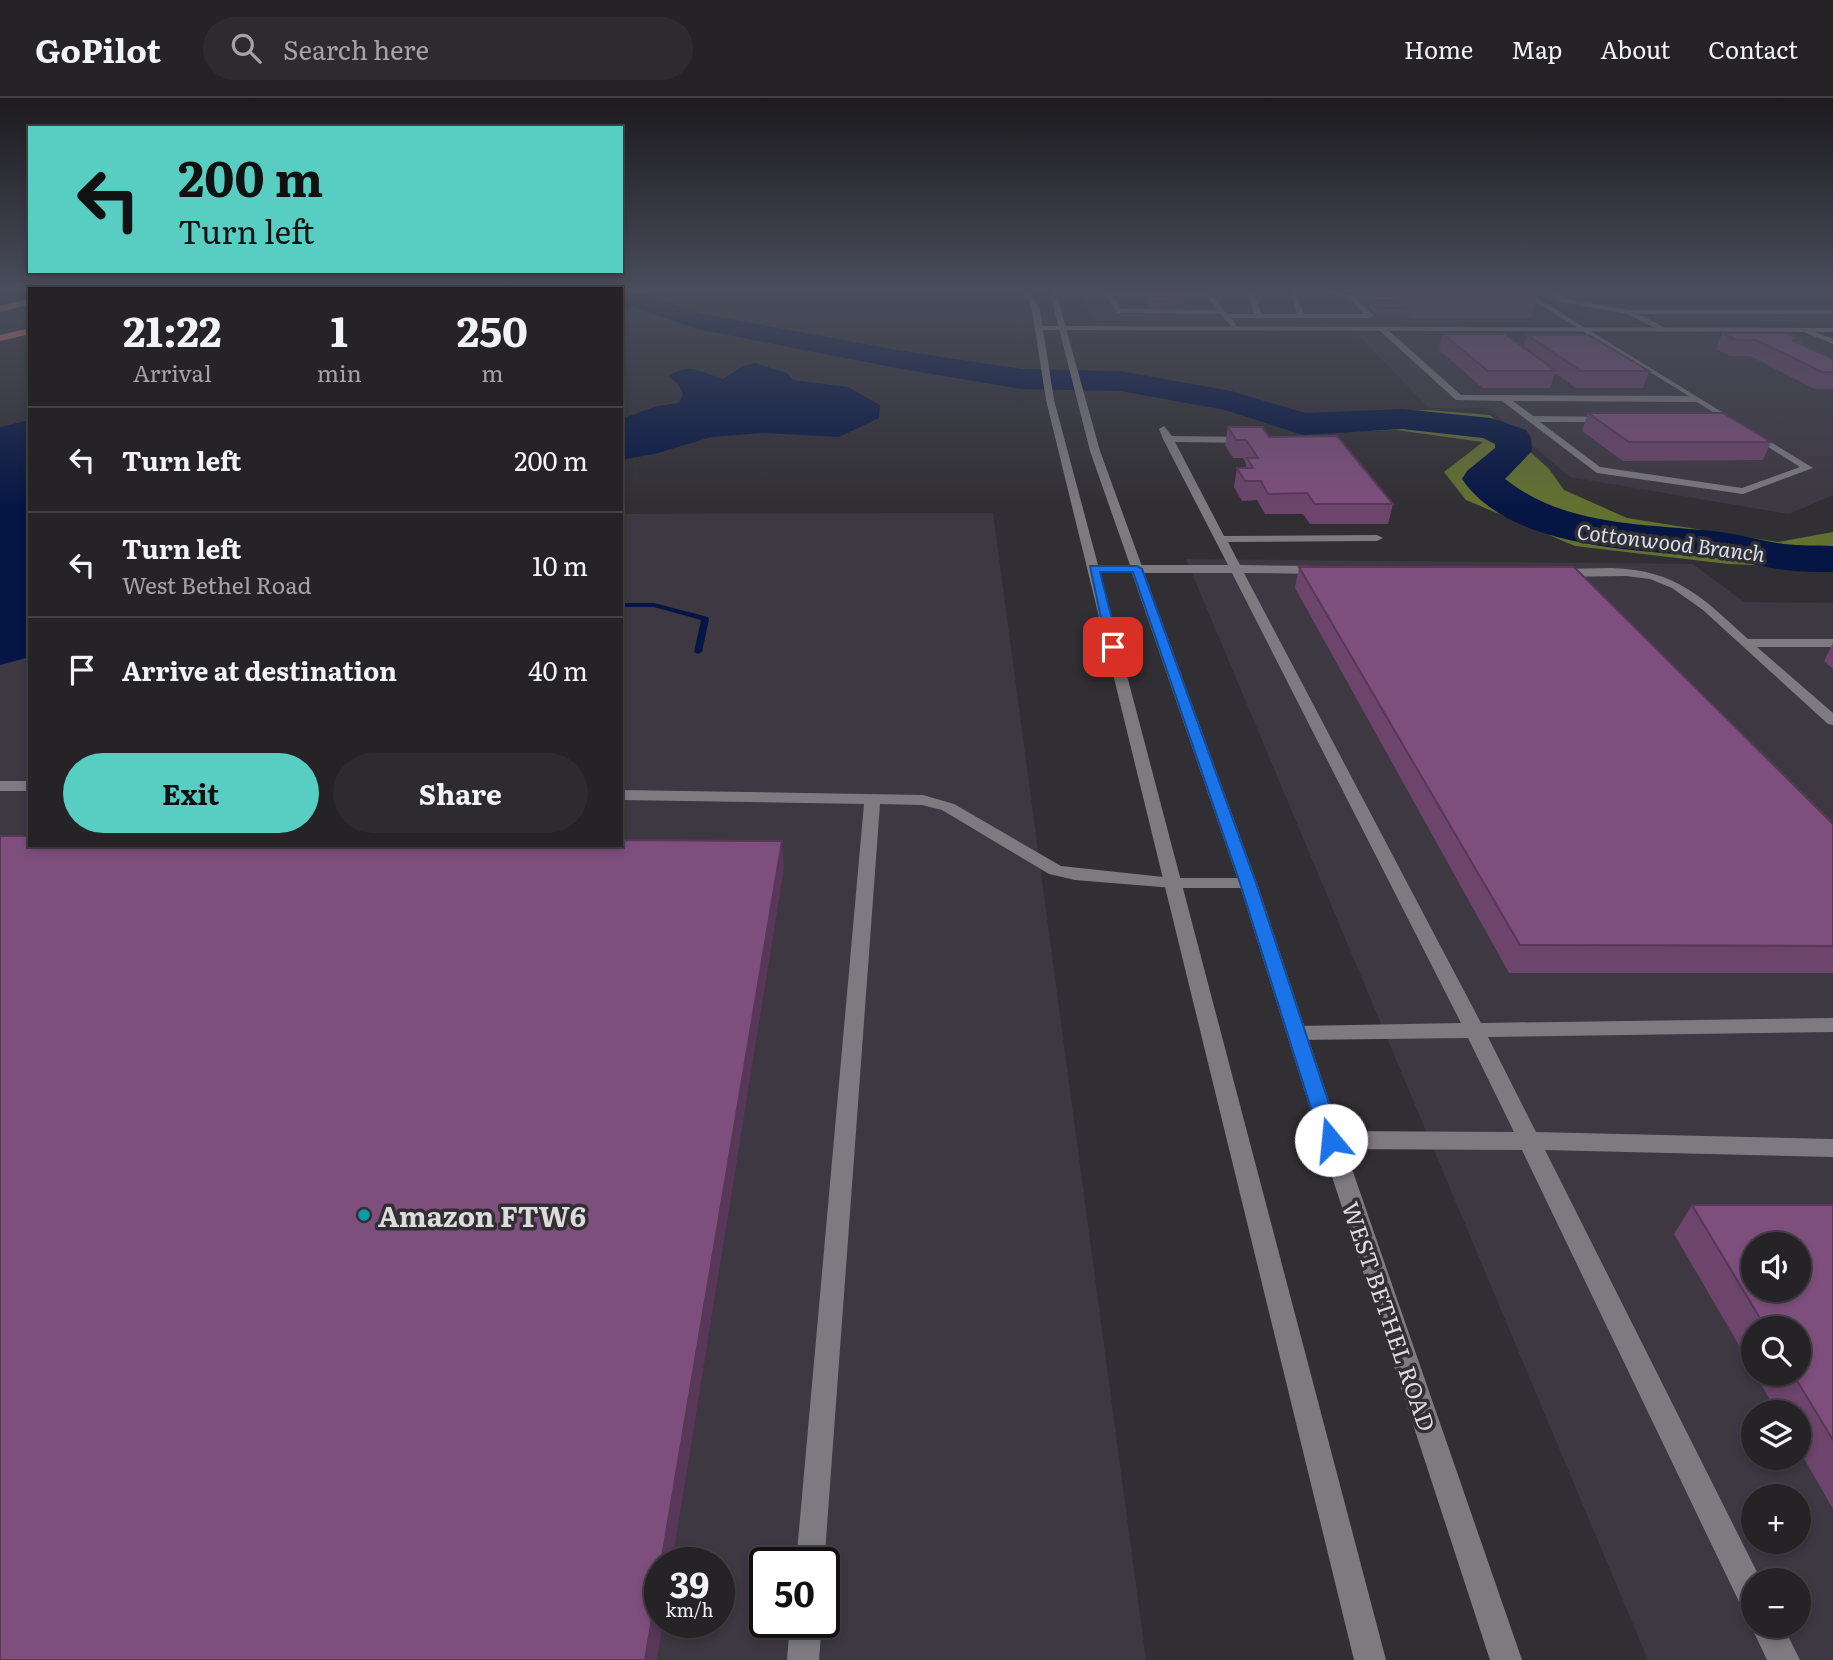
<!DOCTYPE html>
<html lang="en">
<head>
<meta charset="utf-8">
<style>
  :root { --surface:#262327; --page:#2e2b2f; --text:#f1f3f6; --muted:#a4a4a7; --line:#424044; --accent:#57cec1 }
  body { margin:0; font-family:Literata,serif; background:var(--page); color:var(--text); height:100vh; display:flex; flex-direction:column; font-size:26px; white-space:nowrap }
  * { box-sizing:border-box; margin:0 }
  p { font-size:23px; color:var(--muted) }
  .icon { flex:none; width:38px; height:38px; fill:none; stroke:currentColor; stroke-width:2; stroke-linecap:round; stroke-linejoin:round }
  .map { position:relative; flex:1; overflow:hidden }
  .drawer { position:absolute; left:28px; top:189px; width:595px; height:560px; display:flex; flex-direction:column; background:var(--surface); border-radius:0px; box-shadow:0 4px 10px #0003,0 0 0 2px var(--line) }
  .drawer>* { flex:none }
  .guide { position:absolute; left:28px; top:28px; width:595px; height:147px; border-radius:0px; box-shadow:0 4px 10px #0003,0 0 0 2px var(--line); background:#57cec1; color:#111; overflow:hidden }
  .tools { position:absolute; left:1741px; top:1134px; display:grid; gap:14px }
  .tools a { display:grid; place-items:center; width:70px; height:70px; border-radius:50%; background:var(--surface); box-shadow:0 4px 10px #0003,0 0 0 2px var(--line); font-size:35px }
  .speed { position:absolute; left:644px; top:1449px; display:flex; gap:14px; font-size:35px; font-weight:700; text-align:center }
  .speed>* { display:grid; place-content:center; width:91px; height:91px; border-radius:50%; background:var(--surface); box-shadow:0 4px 10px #0003,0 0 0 2px var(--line); line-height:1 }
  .speed small { font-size:18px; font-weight:400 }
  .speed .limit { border:4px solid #111; border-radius:10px; background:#fff; color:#111 }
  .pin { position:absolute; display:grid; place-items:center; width:60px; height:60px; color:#fff; margin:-30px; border-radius:14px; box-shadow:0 4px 10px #0006 }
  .me { position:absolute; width:77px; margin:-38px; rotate:343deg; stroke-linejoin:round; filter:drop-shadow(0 0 5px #0008) }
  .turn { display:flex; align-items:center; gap:24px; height:147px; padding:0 35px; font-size:32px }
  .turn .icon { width:91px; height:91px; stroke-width:2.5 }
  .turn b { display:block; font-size:49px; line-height:60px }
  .eta { display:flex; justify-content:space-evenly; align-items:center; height:119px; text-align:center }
  .eta b { font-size:42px; font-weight:700; line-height:49px }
  .primary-button { display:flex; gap:14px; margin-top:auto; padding:14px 35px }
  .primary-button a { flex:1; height:80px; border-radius:42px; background:var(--accent); color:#111; font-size:28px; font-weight:700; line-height:80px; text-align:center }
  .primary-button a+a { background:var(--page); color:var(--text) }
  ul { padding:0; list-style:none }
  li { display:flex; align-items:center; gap:21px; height:105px; padding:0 35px; border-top:2px solid var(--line) }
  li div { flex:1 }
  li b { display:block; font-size:26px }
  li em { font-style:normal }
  header { display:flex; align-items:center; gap:42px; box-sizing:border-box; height:98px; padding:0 35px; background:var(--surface); border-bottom:2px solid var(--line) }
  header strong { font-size:33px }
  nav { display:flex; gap:38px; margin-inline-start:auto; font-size:24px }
  .search { width:490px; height:63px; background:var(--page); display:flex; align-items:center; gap:18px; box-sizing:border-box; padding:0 24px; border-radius:38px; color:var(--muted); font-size:26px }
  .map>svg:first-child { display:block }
  .built { fill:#3d3842; fill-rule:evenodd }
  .forest { fill:#637130 }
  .water { fill:#061644 }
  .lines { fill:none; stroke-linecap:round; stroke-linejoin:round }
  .stream { fill:#061644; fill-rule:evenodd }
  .river { fill:#061644; fill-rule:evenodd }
  .service { fill:#7d7a80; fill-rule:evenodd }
  .minor { fill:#7d7a80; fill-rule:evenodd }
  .secondary { fill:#7d7a80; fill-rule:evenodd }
  .motorway { fill:#f0806d; fill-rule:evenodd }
  .wall { fill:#6c446c }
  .shaded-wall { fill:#583758 }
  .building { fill:#7e4f7d; stroke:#583758; stroke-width:2; fill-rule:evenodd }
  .route { fill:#1a73e8; stroke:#114b97; stroke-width:2 }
  .culture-dot { fill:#0f9aa8; stroke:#322f34; stroke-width:2.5 }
  .labels { text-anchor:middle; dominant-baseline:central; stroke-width:7; stroke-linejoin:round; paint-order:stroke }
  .far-water-label { font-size:21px; font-style:italic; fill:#d7dfef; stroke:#322f34 }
  .street-label { font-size:23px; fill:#dddbde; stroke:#322f34 }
  .near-poi-label { font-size:28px; font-weight:bold; fill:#dddbde; stroke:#322f34; text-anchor:start }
</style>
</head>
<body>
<header>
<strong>GoPilot</strong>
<div class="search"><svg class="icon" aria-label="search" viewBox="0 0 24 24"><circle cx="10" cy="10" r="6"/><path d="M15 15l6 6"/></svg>Search here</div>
<nav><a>Home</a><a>Map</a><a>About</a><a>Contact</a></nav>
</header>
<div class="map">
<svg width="1833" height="1562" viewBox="0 0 1833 1562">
  <rect width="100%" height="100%" fill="#322f34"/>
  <!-- built -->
  <g class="built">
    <polygon points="1078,191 1524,191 1583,225 1095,223"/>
    <polygon points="1529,191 1833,191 1833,226 1600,226 1588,224"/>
    <polygon points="1358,237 1833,238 1833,397 1789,416 1570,379 1488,310 1429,310"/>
    <path d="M 30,338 L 30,747 L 621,747 L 621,416 L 993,415 L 1146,1562 L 0,1562 L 0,340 ZM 660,1465 L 719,1465 L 719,1524 L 660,1524 ZM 765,1465 L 824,1465 L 824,1524 L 765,1524 Z"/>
    <path d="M 1186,461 L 1693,466 L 1744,504 L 1833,505 L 1833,1562 L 1648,1562 ZM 1754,1146 L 1799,1146 L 1799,1192 L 1754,1192 ZM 1754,1230 L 1799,1230 L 1799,1276 L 1754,1276 ZM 1754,1314 L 1799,1314 L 1799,1360 L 1754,1360 ZM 1754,1398 L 1799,1398 L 1799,1444 L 1754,1444 ZM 1754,1482 L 1799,1482 L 1799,1528 L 1754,1528 Z"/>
  </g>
  <!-- forest -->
  <polygon class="forest" points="1428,312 1490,317 1549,371 1564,392 1627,420 1778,444 1833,434 1833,470 1728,466 1575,448 1466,402 1444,374 1483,344 1396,332 1333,334 1317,318"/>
  <!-- water -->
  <g class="water">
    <path d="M 755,265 L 787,275 L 793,282 L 848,289 L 880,307 L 879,320 L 839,339 L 765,335 L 711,339 L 658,355 L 621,362 L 621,321 L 657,308 L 679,305 L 683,296 L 678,286 L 668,278 C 692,264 699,274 723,281 L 743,268 Z"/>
    <polygon points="30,322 30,559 0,567 0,329"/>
  </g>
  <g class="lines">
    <!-- stream -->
    <polygon class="stream" points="621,505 654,505 708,519 709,521 702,554 698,556 694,554 701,522 654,509 621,509"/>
    <!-- river -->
    <path class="river" d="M 612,191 L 630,191 L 703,216 L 897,252 L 1021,271 L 1120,273 L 1231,293 L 1305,315 L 1402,311 L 1491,320 L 1526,332 L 1531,340 L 1532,353 L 1505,381 C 1568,430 1645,425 1721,434 C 1742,437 1763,443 1784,446 C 1800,448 1817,447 1833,448 L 1833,474 C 1817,474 1801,474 1785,472 C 1762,469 1739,462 1716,460 C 1638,451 1512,453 1462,381 L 1467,373 L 1495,350 L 1495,346 L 1483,340 L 1402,331 L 1303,337 L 1225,312 L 1120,293 L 1021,291 L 897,270 L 697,231 L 621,205 L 621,191 Z"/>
    <!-- service -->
    <g class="service">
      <path d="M 1247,191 L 1253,191 L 1261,216 L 1297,216 L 1289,191 L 1295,191 L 1304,216 L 1364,216 L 1350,201 L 1321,191 L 1353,198 L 1422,200 L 1358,202 L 1374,218 L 1370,220 L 1231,220 L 1236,227 L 1232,229 L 1220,216 L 1117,215 L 1107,198 L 1052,196 L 1209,194 L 1227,216 L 1254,216 ZM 1113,198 L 1207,198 L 1217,212 L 1120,211 Z"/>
      <path d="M 1468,191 L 1522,191 L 1813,370 L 1743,396 L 1597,375 L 1502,303 L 1456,302 L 1379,232 L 1386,230 L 1461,297 L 1689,298 L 1517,193 ZM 1513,303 L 1697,304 L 1800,369 L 1742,390 L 1600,369 L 1540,324 L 1610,324 L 1615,321 L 1613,319 L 1533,318 Z"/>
      <polygon points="1542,191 1549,191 1566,201 1630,212 1833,212 1833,216 1639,216 1665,230 1662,234 1628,216 1562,204"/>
      <polygon points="1804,230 1833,241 1833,246 1804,234"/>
      <polygon points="1164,328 1172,338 1248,339 1253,342 1248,345 1175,344 1224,438 1377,437 1383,440 1377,443 1228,444 1240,467 1320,468 1326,472 1320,476 1244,475 1481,925 1833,920 1833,934 1488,939 1536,1034 1833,1041 1833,1059 1545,1052 1761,1482 1754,1482 1754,1516 1743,1512 1522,1052 1331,1051 1323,1048 1320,1042 1323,1036 1331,1033 1514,1034 1468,940 1297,942 1290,940 1287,935 1290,930 1297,928 1461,925 1232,475 1137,475 1131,471 1137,467 1228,467 1163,341 1159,331"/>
      <path d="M 1612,470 C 1677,472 1703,500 1748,541 L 1833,541 L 1833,549 L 1757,549 L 1833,615 L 1833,627 L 1828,626 L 1703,512 L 1672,490 L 1650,481 L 1626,478 L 1558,479 L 1552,475 L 1558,471 Z"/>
      <rect x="0" y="683" width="30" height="10"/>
      <polygon points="621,692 923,697 954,706 1061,768 1173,780 1248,780 1257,785 1248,790 1173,790 1075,782 1049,776 942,712 922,707 880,706 824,1469 824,1465 796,1465 864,706 621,702"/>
      <polygon points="1754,1523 1754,1528 1783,1528 1800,1562 1767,1562 1751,1528"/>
      <polygon points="790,1524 822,1524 819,1562 787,1562"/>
    </g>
    <!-- minor -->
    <polygon class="minor" points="1034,228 1833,230 1833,234 1037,232"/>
    <!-- secondary -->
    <polygon class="secondary" points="1018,191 1024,191 1034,200 1040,212 1054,302 1098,467 1130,467 1090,353 1049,191 1055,191 1100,353 1257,785 1342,1042 1522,1562 1490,1562 1320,1042 1239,785 1132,475 1100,475 1386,1562 1354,1562 1046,302 1032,212 1029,202"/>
    <!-- motorway -->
    <g class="motorway">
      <polygon points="30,201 30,206 0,214 0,208"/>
      <polygon points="30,230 30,236 0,243 0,237"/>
    </g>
  </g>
  <!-- wall -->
  <g class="wall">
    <polygon points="1154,191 1187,191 1176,194"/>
    <polygon points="1352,191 1395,191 1361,194"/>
    <polygon points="1398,191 1534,191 1538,193 1531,220 1411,220 1405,215 1376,215 1369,210 1370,205 1395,205"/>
    <polygon points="1590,191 1833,191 1833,199 1605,199"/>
    <polygon points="1148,199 1179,202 1178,207 1149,208 1147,204"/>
    <polygon points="1722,235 1802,242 1800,246 1833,261 1833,291 1815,291 1750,258 1730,258 1716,251"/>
    <polygon points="1443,236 1523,250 1527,237 1649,273 1643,290 1576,290 1555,275 1550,290 1483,290 1439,252"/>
    <polygon points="1588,315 1771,344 1763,362 1623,363 1582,333"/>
    <polygon points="1228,329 1269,339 1393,406 1388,426 1310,426 1303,416 1265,416 1257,402 1242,403 1234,389 1237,370 1246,370 1246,366 1243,360 1233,360 1225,347"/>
    <polygon points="1299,469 1833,726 1833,875 1509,875 1295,490"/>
    <polygon points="1833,545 1833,571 1824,563"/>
    <polygon points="1692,1107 1833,1107 1833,1411 1799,1352 1799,1314 1777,1314 1755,1276 1799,1276 1799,1230 1754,1230 1754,1273 1674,1136"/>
  </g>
  <!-- shaded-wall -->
  <g class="shaded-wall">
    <polygon points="1176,191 1187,191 1176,194"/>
    <polygon points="1362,191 1395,191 1361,194"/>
    <polygon points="782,743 784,770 672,1465 661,1465"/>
    <polygon points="660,1472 660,1524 663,1524 657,1562 645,1562"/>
  </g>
  <!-- building -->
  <g class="building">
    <polygon points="1414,191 1534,191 1538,193 1417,193"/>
    <polygon points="1148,199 1176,199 1179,202 1150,203"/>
    <polygon points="1370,205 1399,205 1406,210 1377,210"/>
    <polygon points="1722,235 1786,235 1802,242 1792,242 1833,261 1833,274 1822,274 1756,242 1736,242"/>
    <polygon points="1443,236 1505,236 1556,273 1488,273"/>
    <polygon points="1527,237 1589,237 1649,273 1581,273"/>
    <polygon points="1588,315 1723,315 1771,344 1629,344"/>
    <polygon points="1228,329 1262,329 1269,339 1337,338 1393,406 1315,406 1307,395 1268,396 1261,383 1245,383 1237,370 1253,370 1247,360 1258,360 1246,342 1236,342"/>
    <polygon points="1299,469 1574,469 1833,726 1833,848 1520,847"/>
    <polygon points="0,738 30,738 30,747 621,747 621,742 782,743 661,1465 660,1465 660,1472 645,1562 0,1562"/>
    <path d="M 1692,1107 L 1833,1107 L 1833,1342 L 1793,1276 L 1799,1276 L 1799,1230 L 1766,1230 ZM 1754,1146 L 1799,1146 L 1799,1192 L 1754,1192 Z"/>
  </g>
  <!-- sky -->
  <linearGradient id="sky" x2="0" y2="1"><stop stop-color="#1c1a1d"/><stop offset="0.47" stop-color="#494d5c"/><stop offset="1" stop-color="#494d5c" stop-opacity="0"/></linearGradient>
  <rect width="1833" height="409" fill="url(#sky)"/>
  <!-- route -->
  <polygon class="route" points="1090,468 1137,468 1142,471 1256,785 1341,1042 1338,1048 1331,1050 1324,1048 1321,1042 1240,785 1133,474 1100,474 1119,549 1113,553 1107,549"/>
  <!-- markers -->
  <circle class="culture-dot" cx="364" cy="1117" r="7"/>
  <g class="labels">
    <!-- far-water labels -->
    <g class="far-water-label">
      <text transform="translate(1671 443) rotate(7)">Cottonwood Branch</text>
    </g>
    <!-- street labels -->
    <g class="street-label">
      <text transform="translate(1390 1218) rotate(71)">WEST BETHEL ROAD</text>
    </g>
    <!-- near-poi labels -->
    <g class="near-poi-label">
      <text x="378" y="1117">Amazon FTW6</text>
    </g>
  </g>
</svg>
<div class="tools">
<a><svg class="icon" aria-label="sound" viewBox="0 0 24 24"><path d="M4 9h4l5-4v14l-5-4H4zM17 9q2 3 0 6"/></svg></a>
<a><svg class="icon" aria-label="search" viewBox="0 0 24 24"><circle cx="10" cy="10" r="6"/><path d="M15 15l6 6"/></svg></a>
<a><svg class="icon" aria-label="layers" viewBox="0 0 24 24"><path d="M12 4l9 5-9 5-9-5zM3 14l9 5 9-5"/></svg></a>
<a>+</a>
<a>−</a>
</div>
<div class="speed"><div>39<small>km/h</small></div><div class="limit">50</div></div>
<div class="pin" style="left:1113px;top:549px;background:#d93025"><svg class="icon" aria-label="arrive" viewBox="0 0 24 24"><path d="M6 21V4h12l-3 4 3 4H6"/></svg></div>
<svg class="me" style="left:1331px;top:1042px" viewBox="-20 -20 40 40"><circle r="19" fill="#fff"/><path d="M0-13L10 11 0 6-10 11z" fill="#1a73e8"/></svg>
<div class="guide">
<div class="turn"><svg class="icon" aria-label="left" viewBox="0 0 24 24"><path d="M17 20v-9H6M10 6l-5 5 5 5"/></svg><div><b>200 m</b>Turn left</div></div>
</div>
<section class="drawer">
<div class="eta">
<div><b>21:22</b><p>Arrival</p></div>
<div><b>1</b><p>min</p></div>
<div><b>250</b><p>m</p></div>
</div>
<ul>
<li><svg class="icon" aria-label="left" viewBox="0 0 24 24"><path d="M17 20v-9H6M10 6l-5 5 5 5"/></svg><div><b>Turn left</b></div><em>200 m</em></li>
<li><svg class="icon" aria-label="left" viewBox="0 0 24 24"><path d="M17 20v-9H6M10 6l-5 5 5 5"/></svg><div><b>Turn left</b><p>West Bethel Road</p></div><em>10 m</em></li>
<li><svg class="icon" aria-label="arrive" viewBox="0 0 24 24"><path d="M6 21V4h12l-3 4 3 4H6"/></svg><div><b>Arrive at destination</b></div><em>40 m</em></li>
</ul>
<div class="primary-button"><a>Exit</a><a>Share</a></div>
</section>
</div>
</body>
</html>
